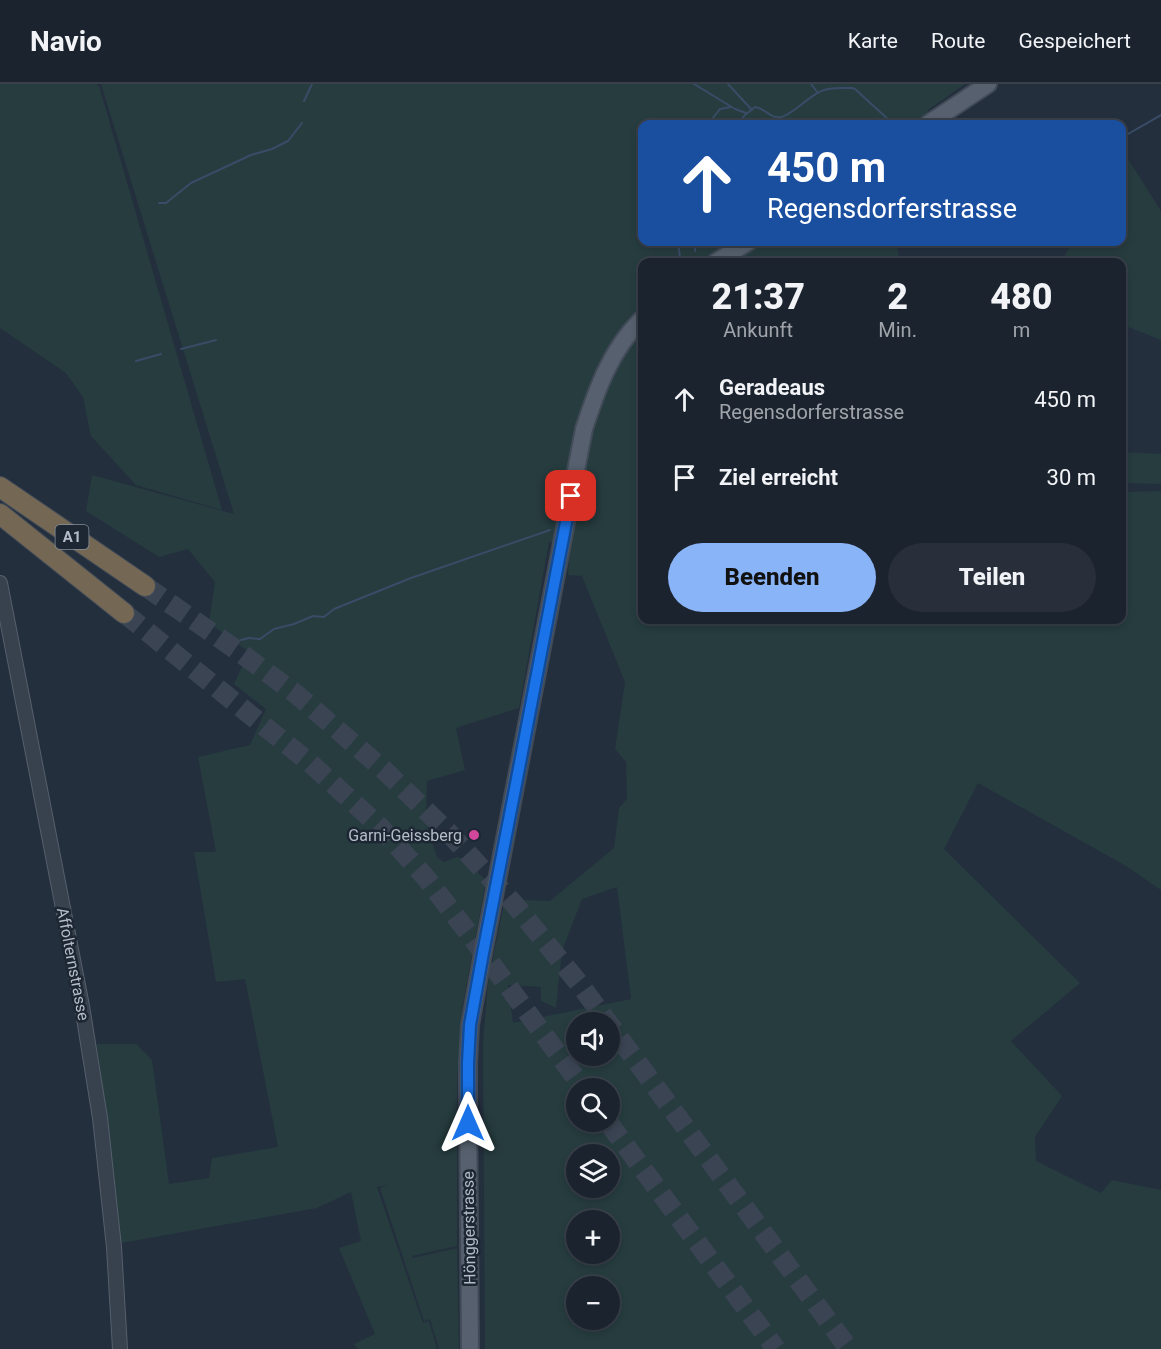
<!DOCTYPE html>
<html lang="de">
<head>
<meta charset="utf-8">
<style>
  :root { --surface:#1b232e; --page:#282f3a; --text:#f1f3f6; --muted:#a0a4aa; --line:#39404a; --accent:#8ab4f8 }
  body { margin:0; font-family:Roboto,sans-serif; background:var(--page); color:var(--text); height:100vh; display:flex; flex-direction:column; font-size:22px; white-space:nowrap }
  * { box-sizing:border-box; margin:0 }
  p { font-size:20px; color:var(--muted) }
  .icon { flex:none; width:33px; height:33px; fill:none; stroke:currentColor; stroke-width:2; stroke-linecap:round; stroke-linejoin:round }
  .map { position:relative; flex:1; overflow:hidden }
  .drawer { position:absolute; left:638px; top:174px; width:488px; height:366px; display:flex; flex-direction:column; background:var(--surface); border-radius:12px; box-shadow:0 3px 9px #0003,0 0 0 2px var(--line) }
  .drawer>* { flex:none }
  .top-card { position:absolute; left:638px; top:36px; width:488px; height:126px; border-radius:12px; box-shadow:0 3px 9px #0003,0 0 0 2px var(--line); background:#1a4fa0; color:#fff; overflow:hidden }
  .buttons { position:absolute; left:566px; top:928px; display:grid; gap:12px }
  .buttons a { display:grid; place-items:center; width:54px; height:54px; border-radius:50%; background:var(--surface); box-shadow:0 3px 9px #0003,0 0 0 2px var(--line); font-size:30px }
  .pin { position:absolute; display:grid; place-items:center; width:51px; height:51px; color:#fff; margin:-26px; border-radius:12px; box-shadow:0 3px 9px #0006 }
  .me { position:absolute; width:66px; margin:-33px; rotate:0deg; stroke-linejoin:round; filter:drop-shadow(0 0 4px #0008) }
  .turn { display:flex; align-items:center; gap:21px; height:126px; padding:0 30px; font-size:27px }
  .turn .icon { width:78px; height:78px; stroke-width:2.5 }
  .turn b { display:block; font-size:42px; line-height:51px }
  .eta { display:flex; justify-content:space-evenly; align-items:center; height:102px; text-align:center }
  .eta b { font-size:36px; font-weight:800; line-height:42px }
  .button { display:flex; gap:12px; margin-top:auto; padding:12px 30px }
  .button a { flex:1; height:69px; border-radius:36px; background:var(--accent); color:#111; font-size:24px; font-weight:800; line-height:69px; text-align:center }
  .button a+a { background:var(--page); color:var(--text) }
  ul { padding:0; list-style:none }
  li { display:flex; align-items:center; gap:18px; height:78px; padding:0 30px }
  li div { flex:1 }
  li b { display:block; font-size:22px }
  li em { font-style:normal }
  header { display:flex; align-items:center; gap:36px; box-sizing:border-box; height:84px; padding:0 30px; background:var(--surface); border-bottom:2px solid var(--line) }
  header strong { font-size:28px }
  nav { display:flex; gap:33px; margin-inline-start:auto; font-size:21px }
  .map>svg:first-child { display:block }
  .green { fill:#263c3f; fill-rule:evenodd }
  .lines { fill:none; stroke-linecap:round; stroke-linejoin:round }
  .stream { stroke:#394c67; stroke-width:2 }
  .highway-tunnel { stroke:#3a4453; stroke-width:20; stroke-dasharray:20 10; stroke-linecap:butt }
  .minor-casing { stroke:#565f6c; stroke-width:16 }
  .major-casing { stroke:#414a57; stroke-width:20 }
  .highway-casing { stroke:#434c59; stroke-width:22 }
  .minor { stroke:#38414e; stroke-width:14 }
  .major { stroke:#56606e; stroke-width:16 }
  .highway { stroke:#746855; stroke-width:20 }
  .route-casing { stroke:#114b97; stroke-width:15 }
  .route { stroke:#1a73e8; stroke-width:10 }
  .hotel-dot { fill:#d1479c; stroke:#1d2633; stroke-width:2 }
  .labels { text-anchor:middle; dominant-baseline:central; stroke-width:5; stroke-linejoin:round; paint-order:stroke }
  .shield { fill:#1d2633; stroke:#878f9c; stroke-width:1.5 }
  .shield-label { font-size:15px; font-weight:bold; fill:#b4bcc9 }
  .poi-label { font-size:16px; fill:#b4bcc9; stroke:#1d2633; text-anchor:end }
  .street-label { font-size:16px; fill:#b4bcc9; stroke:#1d2633 }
</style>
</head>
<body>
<header>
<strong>Navio</strong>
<nav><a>Karte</a><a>Route</a><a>Gespeichert</a></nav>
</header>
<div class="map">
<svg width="1161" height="1265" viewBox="0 0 1161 1265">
  <rect width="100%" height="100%" fill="#242f3e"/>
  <!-- green -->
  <g class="green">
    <polygon points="0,0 96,0 99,2 222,426 136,401 91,352 83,313 66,289 0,244"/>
    <path d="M 101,0 L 965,0 L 928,26 L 929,40 L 642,40 L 642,158 L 897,158 L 899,178 L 642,178 L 642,536 L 1120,536 L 1121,408 L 1161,407 L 1161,806 L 1126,782 L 978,699 L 944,765 L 1080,899 L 1011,957 L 1062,1012 L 1035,1053 L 1036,1077 L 1101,1109 L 1112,1096 L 1161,1106 L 1161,1265 L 485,1265 L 483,958 L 488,899 L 505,815 L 550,817 L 614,764 L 619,724 L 627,715 L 626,678 L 615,665 L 625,598 L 582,492 L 568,491 L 570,461 L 549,458 L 519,624 L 456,644 L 465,686 L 427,697 L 426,739 L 437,773 L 444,778 L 457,773 L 467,776 L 486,797 L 462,925 L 457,997 L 457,1162 L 412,1172 L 413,1174 L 457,1164 L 459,1265 L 439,1265 L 430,1235 L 424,1237 L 380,1104 L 388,1101 L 377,1103 L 423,1239 L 429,1237 L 437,1265 L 358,1265 L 354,1260 L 375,1250 L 339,1164 L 361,1157 L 351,1108 L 317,1124 L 121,1159 L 97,960 L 136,960 L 152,976 L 169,1100 L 209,1094 L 212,1074 L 278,1063 L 245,895 L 216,898 L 194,768 L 216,768 L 198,673 L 250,661 L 266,625 L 234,600 L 249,568 L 209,539 L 215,498 L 188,465 L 159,473 L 86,427 L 92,391 L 234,430 ZM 617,803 L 631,915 L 513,939 L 508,901 L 541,903 L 541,917 L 556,924 L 562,867 L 582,815 ZM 576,939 L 609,939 L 609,972 L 576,972 ZM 576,1005 L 609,1005 L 609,1038 L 576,1038 ZM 576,1071 L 609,1071 L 609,1104 L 576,1104 ZM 576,1137 L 609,1137 L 609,1170 L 576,1170 ZM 576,1203 L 609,1203 L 609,1236 L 576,1236 Z"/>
    <polygon points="1121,64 1161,127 1161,256 1121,240 1120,178 1061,178 1072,158 1120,158"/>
    <polygon points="1120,368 1161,370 1161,400 1121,399"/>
  </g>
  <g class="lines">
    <!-- stream -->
    <g class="stream">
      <polyline points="694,0 735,25 746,29"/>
      <polyline points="728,0 752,26"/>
      <polyline points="811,0 818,9"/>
      <polyline points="304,17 312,0"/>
      <polyline points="893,39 895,40"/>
      <polyline points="708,40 720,25 731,23"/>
      <path d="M 738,40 L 745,31 L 755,23 C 765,24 770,35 781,33 C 793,31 810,10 824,6 C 833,3 843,4 852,4 L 855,5 L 890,37"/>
      <polyline points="1121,54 1161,31"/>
      <polyline points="159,119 166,119 191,99 251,71 272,65 288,57 302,39"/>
      <polyline points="678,158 680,174"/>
      <polyline points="695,167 695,158"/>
      <polyline points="181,265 216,256"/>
      <polyline points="136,277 161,270"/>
      <polyline points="241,556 249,554 260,555 274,545 294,540 313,532 324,533 334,525 411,494 550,446"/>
    </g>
    <!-- highway-tunnel -->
    <g class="highway-tunnel">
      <polyline points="145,502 238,567 296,610 384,686 448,748 515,821 581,902 849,1265"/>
      <polyline points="124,529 310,679 381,744 427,795 473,855 584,1005"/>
      <polyline points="608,1038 776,1265"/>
    </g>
    <!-- minor casing -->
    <g class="minor-casing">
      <polyline id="minor" points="0,499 82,922 100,1034 114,1163 120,1265"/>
    </g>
    <!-- major casing -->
    <g class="major-casing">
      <g id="major">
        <polyline points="928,40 988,0"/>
        <polyline points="716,178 748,158"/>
        <path d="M 470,1265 L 468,1017 L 468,979 L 470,941 L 483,869 L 584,345 C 597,305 611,265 642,235"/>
      </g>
    </g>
    <!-- highway casing -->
    <g class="highway-casing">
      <g id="highway">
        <polyline points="0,403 145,502"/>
        <polyline points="0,430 124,529"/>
      </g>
    </g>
    <!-- minor -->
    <use href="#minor" class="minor"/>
    <!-- major -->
    <use href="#major" class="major"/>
    <!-- highway -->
    <use href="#highway" class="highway"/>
  </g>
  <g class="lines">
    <!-- route casing -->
    <g class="route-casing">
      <polyline id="route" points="468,1039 468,979 470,941 483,869 515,705 571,412"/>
    </g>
    <!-- route -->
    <use href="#route" class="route"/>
  </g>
  <!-- markers -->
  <circle class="hotel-dot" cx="474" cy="751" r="6"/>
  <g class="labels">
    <!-- shield labels -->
    <rect class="shield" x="55.5" y="441" width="33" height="24" rx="4.5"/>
    <g class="shield-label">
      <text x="72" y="453">A1</text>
    </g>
    <!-- poi labels -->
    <g class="poi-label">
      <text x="462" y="751">Garni-Geissberg</text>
    </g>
    <!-- street labels -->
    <g class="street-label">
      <text transform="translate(73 880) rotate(79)">Affolternstrasse</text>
      <text transform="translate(469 1144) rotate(-91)">Hönggerstrasse</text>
    </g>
  </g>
</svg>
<div class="buttons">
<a><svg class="icon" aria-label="sound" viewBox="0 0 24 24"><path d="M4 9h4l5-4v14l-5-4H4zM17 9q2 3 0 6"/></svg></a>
<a><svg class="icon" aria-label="search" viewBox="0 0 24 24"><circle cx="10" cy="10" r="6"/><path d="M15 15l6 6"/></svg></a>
<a><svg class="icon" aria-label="layers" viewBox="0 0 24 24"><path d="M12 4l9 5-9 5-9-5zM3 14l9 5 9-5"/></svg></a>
<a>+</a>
<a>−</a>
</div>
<div class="pin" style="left:571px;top:412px;background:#d93025"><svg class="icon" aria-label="arrive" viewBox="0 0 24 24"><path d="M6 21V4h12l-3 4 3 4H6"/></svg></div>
<svg class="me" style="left:468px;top:1039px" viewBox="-20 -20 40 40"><path d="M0-17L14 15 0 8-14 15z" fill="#1a73e8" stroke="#fff" stroke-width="4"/></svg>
<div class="top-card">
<div class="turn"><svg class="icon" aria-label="ahead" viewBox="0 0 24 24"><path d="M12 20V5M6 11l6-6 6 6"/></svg><div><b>450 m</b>Regensdorferstrasse</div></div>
</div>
<section class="drawer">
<div class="eta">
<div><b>21:37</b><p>Ankunft</p></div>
<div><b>2</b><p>Min.</p></div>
<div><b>480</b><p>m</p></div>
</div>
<ul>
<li><svg class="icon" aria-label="ahead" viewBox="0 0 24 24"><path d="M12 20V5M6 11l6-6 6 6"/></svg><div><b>Geradeaus</b><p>Regensdorferstrasse</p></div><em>450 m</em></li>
<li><svg class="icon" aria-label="arrive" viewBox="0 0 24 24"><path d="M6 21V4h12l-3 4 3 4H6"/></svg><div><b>Ziel erreicht</b></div><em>30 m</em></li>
</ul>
<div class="button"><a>Beenden</a><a>Teilen</a></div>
</section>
</div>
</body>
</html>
